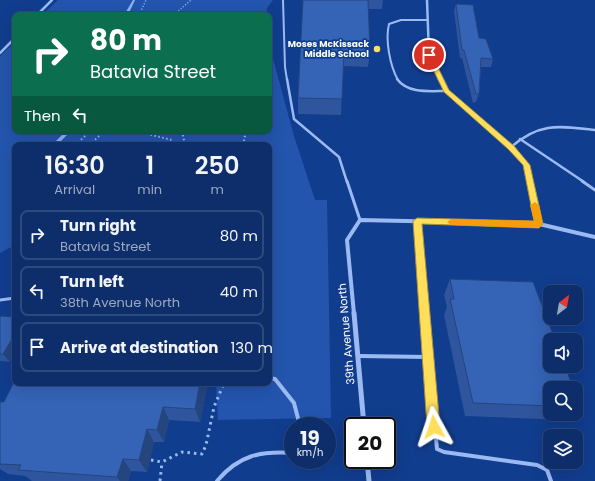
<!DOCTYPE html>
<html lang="en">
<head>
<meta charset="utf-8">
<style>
  :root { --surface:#0d2e6a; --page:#163670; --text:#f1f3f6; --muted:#9aa8c1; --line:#2d4a7e }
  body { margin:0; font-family:Poppins,sans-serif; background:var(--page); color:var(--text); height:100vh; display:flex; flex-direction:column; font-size:15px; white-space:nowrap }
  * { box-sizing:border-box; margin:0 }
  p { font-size:13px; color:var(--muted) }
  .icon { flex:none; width:22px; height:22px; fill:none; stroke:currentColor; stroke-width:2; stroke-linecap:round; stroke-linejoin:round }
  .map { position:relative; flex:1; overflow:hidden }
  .drawer { position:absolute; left:12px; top:142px; width:260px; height:244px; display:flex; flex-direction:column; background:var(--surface); border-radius:8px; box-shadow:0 4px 16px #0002,0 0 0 1px var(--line) }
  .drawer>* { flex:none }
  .banner { position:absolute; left:12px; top:12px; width:260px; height:122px; border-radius:8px; box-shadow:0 4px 16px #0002,0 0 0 1px var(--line); background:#0b6e4f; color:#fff; overflow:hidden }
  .needle { width:26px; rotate:31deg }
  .buttons { position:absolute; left:543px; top:285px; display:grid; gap:8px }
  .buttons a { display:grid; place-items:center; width:40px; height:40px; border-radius:8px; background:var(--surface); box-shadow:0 4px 16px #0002,0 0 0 1px var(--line); font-size:20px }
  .speed { position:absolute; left:284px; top:417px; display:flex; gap:8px; font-size:20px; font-weight:700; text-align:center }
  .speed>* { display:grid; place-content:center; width:52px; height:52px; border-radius:50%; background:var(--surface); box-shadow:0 4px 16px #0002,0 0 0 1px var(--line); line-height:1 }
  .speed small { font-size:10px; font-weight:400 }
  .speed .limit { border:2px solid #111; border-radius:6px; background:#fff; color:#111 }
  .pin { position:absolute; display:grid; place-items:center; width:34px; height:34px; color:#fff; margin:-17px; border:2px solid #fff; border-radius:50%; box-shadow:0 1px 4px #0007 }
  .me { position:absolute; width:44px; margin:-22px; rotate:355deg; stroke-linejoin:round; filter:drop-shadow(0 0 3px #0008) }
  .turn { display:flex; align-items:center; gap:14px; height:84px; padding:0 12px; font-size:18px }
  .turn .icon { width:52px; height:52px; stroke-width:2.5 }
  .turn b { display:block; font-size:28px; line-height:34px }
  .then { display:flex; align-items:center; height:38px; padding:0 12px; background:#0003; gap:8px; font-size:15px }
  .eta { display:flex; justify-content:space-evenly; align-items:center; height:68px; text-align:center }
  .eta b { font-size:24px; font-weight:600; line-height:28px }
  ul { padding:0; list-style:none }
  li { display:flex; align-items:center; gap:12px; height:50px; margin:0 8px 6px; padding:0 4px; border:2px solid var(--line); border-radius:8px }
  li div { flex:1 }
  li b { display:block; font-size:15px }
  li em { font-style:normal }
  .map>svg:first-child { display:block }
  .green { fill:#2355ae }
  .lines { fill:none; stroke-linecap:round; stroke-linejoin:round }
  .stream { fill:#8cb4f5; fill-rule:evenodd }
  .path-far2 { stroke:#9bbaf2; stroke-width:1.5; stroke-dasharray:1 2; stroke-linecap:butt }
  .path-far1 { stroke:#9bbaf2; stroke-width:2; stroke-dasharray:1.5 2.5; stroke-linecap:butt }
  .path { stroke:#9bbaf2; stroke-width:3; stroke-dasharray:2.5 4; stroke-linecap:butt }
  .lane-far3 { stroke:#9bbaf2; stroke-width:2 }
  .lane-far2 { stroke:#9bbaf2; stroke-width:2.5 }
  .lane-far1 { stroke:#9bbaf2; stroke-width:3 }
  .lane { stroke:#9bbaf2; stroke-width:4 }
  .street-far3 { stroke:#9bbaf2; stroke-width:2.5 }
  .street-far2 { stroke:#9bbaf2; stroke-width:3 }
  .street-far1 { stroke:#9bbaf2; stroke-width:4 }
  .street { stroke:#9bbaf2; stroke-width:5 }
  .wall { fill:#2e559d }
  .shaded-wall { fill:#25457f }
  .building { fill:#3563b6; stroke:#25457f }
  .route { fill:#ffde5c; stroke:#a6903c }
  .slow { fill:#f59e0b }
  .poi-dot { fill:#ffde5c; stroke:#113d8e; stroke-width:1.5 }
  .labels { text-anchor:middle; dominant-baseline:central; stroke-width:3.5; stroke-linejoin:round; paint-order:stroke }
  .far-poi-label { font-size:9px; font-weight:bold; fill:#fff; stroke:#113d8e; text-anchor:end }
  .street-label { font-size:11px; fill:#fff; stroke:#113d8e }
</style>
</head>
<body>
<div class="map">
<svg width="595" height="481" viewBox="0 0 595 481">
  <rect width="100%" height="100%" fill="#113d8e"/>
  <!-- green -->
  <g class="green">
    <polygon points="58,0 273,0 267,8 266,15 42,15"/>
    <polygon points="15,42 15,131 269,131 269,43 271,43 272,55 294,136 315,200 327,200 331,418 218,420 216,383 269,383 269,145 15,145 15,245 0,253 0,56"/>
  </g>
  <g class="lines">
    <!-- stream -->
    <g class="stream">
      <polygon points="133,0 135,0 128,15 124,15"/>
      <polygon points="66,131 71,131 57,145 52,145"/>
    </g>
    <!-- path-far2 -->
    <g class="path-far2">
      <polyline points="139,15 146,0"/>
      <polyline points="174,15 191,0"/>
    </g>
    <!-- path-far1 -->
    <g class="path-far1">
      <polyline points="135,131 172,140 167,145"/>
      <polyline points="182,131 185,145"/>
      <polyline points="75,145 91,131"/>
      <polyline points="89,145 105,131"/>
      <polyline points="243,145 246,131"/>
    </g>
    <!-- path -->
    <g class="path">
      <polyline points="151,460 162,462 182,452 202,454 206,445 214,407 224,383"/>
      <polyline points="160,481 162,462"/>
    </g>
    <!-- lane-far3 -->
    <g class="lane-far3">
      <polyline points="283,0 285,67 287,80"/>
      <path d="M 398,80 C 390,66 385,40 389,24 L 401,20 L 427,20"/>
    </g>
    <!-- lane-far2 -->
    <g class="lane-far2">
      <polyline points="287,79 294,119 339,157 347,182"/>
      <path d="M 397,79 C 408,94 430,91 446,91"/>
      <polyline points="520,139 584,182"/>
      <path d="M 511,147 C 540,122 559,126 595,130"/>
    </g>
    <!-- lane-far1 -->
    <g class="lane-far1">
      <polyline points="347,181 360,220"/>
      <polyline points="582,181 595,190"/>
      <polyline points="417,221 425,314"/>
      <polyline points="0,300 15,298"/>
    </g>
    <!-- lane -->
    <g class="lane">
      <polyline points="424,313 437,449 444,452 537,465 547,470 551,481"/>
      <polyline points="358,356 428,357"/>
      <polyline points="269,378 275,379 294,403 300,426"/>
      <path d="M 217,481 C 239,455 260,451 293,453"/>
    </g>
    <!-- street-far3 -->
    <g class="street-far3">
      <polyline points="427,0 429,55 440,80"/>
      <polyline points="37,15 52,0"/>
      <polyline points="0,53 15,38"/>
    </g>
    <!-- street-far2 -->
    <polyline class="street-far2" points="439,79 446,91 511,147 526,165 530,182"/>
    <!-- street-far1 -->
    <g class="street-far1">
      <polyline points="530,181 539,224"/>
      <polyline points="354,314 347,240 360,220 539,224 595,237"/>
    </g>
    <!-- street -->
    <g class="street">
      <polyline points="354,313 364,426"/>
      <polyline points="367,460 369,481"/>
    </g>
  </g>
  <!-- wall -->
  <g class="wall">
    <polygon points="303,0 383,0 382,9 368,9 370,52 368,67 343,66 341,115 298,114 298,98"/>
    <polygon points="456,4 493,59 491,67 481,67 479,94 476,102 473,103 462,58 460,58 454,11"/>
    <polygon points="450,279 550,388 550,414 573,414 567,420 465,416 444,315 447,307 444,295"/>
    <polygon points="0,316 10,362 0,361"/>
    <polygon points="15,383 208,383 200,422 169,420 164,442 154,442 147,472 131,471 128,481 32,481 25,476 8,474 0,469 0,402 4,402"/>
    <polygon points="576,397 580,407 576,410"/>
  </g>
  <!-- shaded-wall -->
  <g class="shaded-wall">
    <polygon points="15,334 15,354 10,362 3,354"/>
    <polygon points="200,383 208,383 200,422 195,409"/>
    <polygon points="163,407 169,420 164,442 157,430"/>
    <polygon points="147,429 154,442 147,472 139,460"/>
    <polygon points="123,459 131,471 128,481 120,481 117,477"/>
  </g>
  <!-- building -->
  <g class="building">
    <polygon points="303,0 368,0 370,52 344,51 342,99 298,98"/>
    <polygon points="456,4 473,5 479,38 486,39 493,59 481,58 479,94 476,94 464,50 462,50"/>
    <polygon points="450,279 533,282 555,340 550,340 550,366 565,366 573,388 550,388 550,406 473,403 450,299 454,299"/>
    <polygon points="0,316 15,317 15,334 3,354 0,354"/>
    <polygon points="15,380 15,383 200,383 195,409 163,407 157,430 147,429 139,460 123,459 117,477 18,470 21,465 0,464 0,402 4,402"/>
    <polygon points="576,397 580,407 576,407"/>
  </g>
  <!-- route -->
  <polygon class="route" points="429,53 432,55 449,90 514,146 530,165 543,224 539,228 422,224 440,427 438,431 434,433 429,431 427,427 413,221 417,218 534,221 523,165 508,149 444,92 426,55"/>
  <!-- slow -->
  <polygon class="slow" points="535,202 539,205 543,224 539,228 451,225 447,222 451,219 534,221 530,205"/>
  <!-- markers -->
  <circle class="poi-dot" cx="377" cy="49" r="4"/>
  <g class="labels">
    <!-- far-poi labels -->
    <g class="far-poi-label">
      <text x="369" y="44">Moses McKissack<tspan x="369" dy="10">Middle School</tspan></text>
    </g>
    <!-- street labels -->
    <g class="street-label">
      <text transform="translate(346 334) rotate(-95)">39th Avenue North</text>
    </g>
  </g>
</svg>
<div class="buttons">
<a><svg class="needle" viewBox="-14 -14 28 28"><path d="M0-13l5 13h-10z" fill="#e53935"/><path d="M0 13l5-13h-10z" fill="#9aa8c1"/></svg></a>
<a><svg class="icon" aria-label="sound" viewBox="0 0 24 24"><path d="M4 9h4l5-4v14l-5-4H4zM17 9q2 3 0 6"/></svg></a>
<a><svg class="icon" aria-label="search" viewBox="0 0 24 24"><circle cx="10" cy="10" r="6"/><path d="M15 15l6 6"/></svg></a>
<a><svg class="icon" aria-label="layers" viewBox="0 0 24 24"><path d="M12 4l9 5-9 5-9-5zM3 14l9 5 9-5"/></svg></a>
</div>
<div class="speed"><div>19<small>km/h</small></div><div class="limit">20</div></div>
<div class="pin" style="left:429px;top:55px;background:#d93025"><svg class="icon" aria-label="arrive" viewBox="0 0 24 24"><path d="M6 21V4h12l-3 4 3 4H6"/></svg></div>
<svg class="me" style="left:434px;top:427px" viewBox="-20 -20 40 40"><path d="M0-17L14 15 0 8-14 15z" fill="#ffde5c" stroke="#fff" stroke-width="4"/></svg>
<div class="banner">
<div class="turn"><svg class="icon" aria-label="right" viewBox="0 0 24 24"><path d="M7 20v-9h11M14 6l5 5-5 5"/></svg><div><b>80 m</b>Batavia Street</div></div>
<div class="then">Then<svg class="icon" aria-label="left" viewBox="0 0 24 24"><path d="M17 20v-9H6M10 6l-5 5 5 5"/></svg></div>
</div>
<section class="drawer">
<div class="eta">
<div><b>16:30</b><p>Arrival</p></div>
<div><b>1</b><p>min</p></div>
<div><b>250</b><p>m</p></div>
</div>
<ul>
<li><svg class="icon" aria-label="right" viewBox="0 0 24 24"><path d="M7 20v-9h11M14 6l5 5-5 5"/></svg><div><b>Turn right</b><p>Batavia Street</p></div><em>80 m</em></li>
<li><svg class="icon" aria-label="left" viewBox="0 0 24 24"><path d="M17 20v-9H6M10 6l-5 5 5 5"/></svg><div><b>Turn left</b><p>38th Avenue North</p></div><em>40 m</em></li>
<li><svg class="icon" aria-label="arrive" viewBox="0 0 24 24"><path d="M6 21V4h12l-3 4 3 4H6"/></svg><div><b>Arrive at destination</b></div><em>130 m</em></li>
</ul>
</section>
</div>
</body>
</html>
